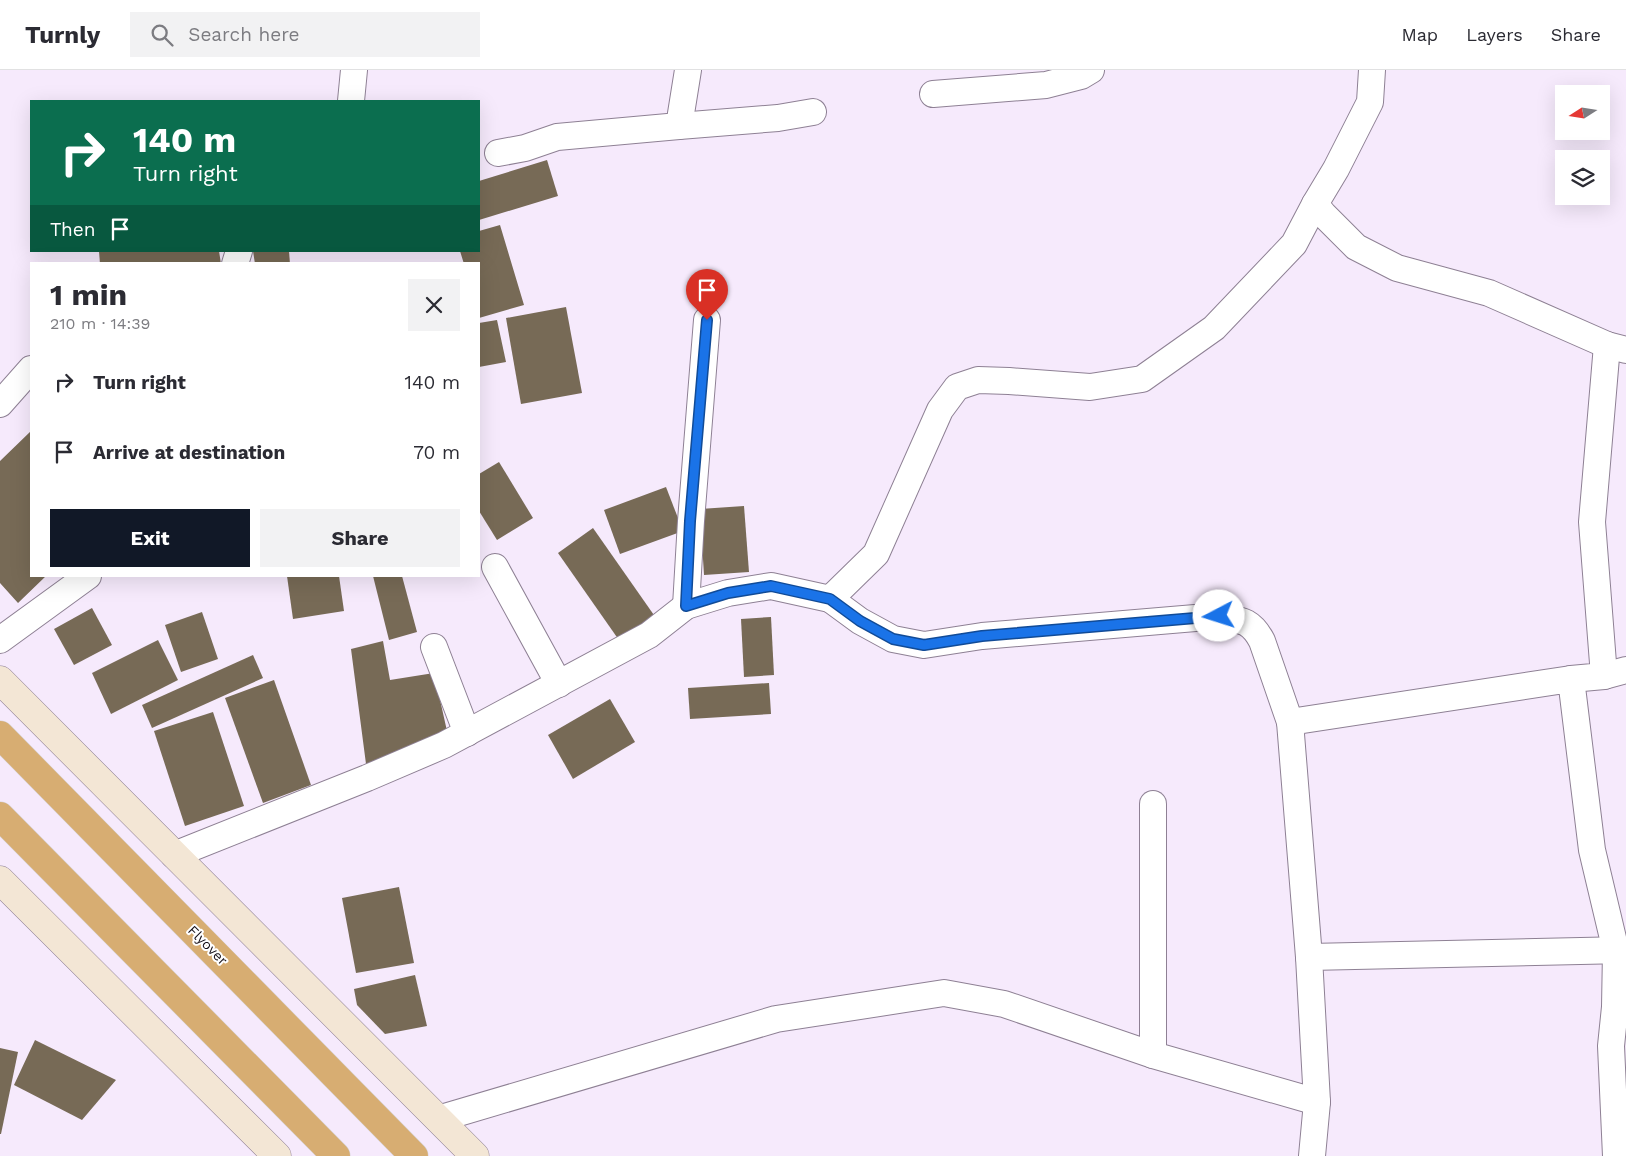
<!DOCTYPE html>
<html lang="en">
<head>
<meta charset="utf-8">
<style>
  :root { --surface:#fff; --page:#f2f2f3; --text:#2b2b33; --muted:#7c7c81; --line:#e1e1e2; --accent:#111827 }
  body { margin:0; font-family:"Work Sans",sans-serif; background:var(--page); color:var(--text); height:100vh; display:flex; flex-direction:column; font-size:19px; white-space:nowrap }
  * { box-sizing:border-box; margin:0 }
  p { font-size:16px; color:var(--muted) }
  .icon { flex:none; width:28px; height:28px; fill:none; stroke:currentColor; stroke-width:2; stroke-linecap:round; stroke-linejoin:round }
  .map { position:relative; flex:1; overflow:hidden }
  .sheet { position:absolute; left:30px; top:192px; width:450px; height:315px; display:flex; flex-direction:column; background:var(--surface); border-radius:0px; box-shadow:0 5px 20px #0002 }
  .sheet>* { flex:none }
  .hud { position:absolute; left:30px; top:30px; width:450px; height:152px; border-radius:0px; box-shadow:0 5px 20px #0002; background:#0b6e4f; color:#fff; overflow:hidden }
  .needle { width:32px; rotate:258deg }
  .controls { position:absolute; left:1555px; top:15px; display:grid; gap:10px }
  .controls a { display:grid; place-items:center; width:55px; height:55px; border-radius:0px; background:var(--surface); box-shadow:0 5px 20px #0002; font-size:25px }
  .pin { position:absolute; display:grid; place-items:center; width:42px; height:42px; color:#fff; margin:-51px -21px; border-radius:50% 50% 50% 0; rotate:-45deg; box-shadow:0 0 5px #0007 }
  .pin .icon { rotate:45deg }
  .me { position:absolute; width:55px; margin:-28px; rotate:265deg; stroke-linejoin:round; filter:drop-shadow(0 0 4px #0008) }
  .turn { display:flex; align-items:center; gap:18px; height:105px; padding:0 20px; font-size:22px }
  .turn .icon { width:65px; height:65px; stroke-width:2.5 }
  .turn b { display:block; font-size:35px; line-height:42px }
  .then { display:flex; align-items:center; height:48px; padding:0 20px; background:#0003; gap:10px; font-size:19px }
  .round { display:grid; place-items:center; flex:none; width:52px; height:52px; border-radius:0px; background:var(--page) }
  .headline { display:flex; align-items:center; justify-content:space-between; height:85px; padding:0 20px }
  h1 { font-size:30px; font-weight:700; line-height:38px }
  .action { display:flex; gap:10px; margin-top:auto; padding:10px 20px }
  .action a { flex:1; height:58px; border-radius:0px; background:var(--accent); color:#fff; font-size:20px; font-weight:700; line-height:58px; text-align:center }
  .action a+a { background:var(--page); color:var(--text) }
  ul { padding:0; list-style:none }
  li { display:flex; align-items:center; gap:15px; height:70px; padding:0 20px }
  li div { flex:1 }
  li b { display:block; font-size:19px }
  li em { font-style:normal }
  header { display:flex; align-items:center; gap:30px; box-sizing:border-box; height:70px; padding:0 25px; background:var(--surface); border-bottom:1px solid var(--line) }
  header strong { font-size:24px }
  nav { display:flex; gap:28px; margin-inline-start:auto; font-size:18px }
  .search { width:350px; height:45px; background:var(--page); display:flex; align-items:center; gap:12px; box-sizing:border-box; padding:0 18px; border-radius:0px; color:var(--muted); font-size:19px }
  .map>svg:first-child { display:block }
  .building { fill:#776a56 }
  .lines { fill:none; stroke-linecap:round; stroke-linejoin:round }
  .street-casing { stroke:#8e8094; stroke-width:28 }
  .secondary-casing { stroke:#8e8094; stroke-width:29 }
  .highway-casing { stroke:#d5d3d5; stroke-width:29 }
  .street { stroke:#fff; stroke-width:26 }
  .secondary { stroke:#f3e6d5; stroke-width:28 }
  .highway { stroke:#d7ad72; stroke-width:28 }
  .route-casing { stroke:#114b97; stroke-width:12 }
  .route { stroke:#1a73e8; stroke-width:9 }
  .labels { text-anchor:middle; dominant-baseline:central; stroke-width:4; stroke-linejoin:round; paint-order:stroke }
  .street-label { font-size:14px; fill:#130d15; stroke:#fff }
</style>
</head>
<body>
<header>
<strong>Turnly</strong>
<div class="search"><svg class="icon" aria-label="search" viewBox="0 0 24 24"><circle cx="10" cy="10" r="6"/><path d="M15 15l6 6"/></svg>Search here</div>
<nav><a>Map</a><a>Layers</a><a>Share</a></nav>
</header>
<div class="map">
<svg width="1626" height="1086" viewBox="0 0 1626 1086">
  <rect width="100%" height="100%" fill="#f6eafc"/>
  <!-- building -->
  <g class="building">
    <polygon points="547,90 558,126 479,150 479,111"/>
    <polygon points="500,155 524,235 479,248 479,194 464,194 460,181 479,181 479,161"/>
    <polygon points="99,181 219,181 221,194 100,194"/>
    <polygon points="253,181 289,181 290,194 255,194"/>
    <polygon points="566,237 582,323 521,334 506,248"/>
    <polygon points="497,250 506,292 479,297 479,253"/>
    <polygon points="31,361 31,506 46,506 18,533 0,513 0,391"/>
    <polygon points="499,392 533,448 497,470 479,441 479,404"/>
    <polygon points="666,417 683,461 620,484 604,440"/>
    <polygon points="744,436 749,502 704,505 700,439"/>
    <polygon points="593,458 656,548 621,573 558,483"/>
    <polygon points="287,506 339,506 344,541 293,549"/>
    <polygon points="373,506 402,506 417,562 389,570"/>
    <polygon points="92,538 112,575 74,595 54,559"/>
    <polygon points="202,542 218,589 181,602 165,555"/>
    <polygon points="771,547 774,605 744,607 741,549"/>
    <polygon points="158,570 178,610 111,644 92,603"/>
    <polygon points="383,571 390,610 434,603 447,661 427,676 366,694 351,579"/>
    <polygon points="253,585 263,608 152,658 142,635"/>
    <polygon points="274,610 311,715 263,733 225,628"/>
    <polygon points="769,613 771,644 690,649 688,618"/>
    <polygon points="610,629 635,672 573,709 548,665"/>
    <polygon points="213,642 244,736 185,756 154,661"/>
    <polygon points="399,817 414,893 356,903 342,828"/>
    <polygon points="415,905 427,956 385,964 357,935 354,919"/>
    <polygon points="35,970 116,1010 82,1050 14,1015"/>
    <polygon points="0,978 18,982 1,1064 0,1064"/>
  </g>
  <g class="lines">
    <!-- street casing -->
    <g class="street-casing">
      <g id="street">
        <polyline points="933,24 1046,15 1081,6 1091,0"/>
        <polyline points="351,31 354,0"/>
        <polyline points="679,56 778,48 813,42"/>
        <polyline points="498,83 525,78 557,67 679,56 688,0"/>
        <polyline points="1315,134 1324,145 1356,177 1397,198 1489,223 1607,275"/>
        <polyline points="235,194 239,181"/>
        <polyline points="0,334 31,299"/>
        <polyline points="495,497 559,614"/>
        <path d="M 830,529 L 860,551 L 893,569 L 924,575 L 982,566 L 1219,546 C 1241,550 1251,550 1262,571 L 1290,652"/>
        <polyline points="686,536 691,451 707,250"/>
        <polyline points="0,570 88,506"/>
        <polyline points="434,577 467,663"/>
        <polyline points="1604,606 1626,600"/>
        <polyline points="1571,609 1604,606 1592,452 1607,275 1626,280"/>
        <polyline points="174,785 367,708 444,675 649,565 686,536 728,523 771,516 830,529 876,484 940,340 957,317 978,310 1009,311 1090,317 1142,309 1214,258 1294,174 1315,134 1336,99 1370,32 1372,0"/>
        <polyline points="1309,887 1290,652 1571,609 1592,780 1616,881 1615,937 1611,976 1616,1086"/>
        <polyline points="1153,985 1153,734"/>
        <polyline points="438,1049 776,949 944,923 1004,934 1153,985 1317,1032 1309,887 1626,880"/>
        <polyline points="1312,1086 1317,1032"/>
      </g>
    </g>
    <!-- secondary casing -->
    <g class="secondary-casing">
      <g id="secondary">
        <polyline points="0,610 475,1086"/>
        <polyline points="0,810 277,1086"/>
      </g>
    </g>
    <!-- highway casing -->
    <g class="highway-casing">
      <g id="highway">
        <polyline points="0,665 414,1086"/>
        <polyline points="0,746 336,1086"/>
      </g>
    </g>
    <!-- street -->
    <use href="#street" class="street"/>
    <!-- secondary -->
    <use href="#secondary" class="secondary"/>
    <!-- highway -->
    <use href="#highway" class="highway"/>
  </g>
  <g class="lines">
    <!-- route casing -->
    <g class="route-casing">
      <polyline id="route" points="707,250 690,451 686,536 728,523 771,516 830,529 860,551 893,569 924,575 982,566 1219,546"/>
    </g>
    <!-- route -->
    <use href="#route" class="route"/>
  </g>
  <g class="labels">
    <!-- street labels -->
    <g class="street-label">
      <text transform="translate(208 875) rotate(45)">Flyover</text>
    </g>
  </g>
</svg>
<div class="controls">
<a><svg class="needle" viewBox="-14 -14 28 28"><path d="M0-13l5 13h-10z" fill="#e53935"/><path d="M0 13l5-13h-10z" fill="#7c7c81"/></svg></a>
<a><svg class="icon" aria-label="layers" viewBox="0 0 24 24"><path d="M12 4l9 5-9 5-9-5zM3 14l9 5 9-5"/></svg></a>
</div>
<div class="pin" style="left:707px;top:250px;background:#d93025"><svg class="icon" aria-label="arrive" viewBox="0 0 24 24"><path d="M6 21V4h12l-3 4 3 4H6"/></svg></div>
<svg class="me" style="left:1219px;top:546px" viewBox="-20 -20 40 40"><circle r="19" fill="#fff"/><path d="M0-13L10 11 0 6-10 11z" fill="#1a73e8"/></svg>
<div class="hud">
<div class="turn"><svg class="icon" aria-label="right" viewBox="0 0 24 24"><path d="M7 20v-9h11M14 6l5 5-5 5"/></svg><div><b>140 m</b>Turn right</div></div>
<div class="then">Then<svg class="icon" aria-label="arrive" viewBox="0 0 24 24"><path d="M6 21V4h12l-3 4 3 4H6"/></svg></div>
</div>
<section class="sheet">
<div class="headline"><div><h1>1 min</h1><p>210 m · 14:39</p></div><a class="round"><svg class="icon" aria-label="close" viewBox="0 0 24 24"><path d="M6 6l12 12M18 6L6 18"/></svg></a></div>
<ul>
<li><svg class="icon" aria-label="right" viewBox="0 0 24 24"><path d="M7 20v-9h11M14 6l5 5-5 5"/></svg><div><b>Turn right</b></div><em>140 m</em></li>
<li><svg class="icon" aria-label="arrive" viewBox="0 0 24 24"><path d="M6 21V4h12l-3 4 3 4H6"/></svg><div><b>Arrive at destination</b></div><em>70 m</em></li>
</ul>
<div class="action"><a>Exit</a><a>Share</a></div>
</section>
</div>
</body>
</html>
